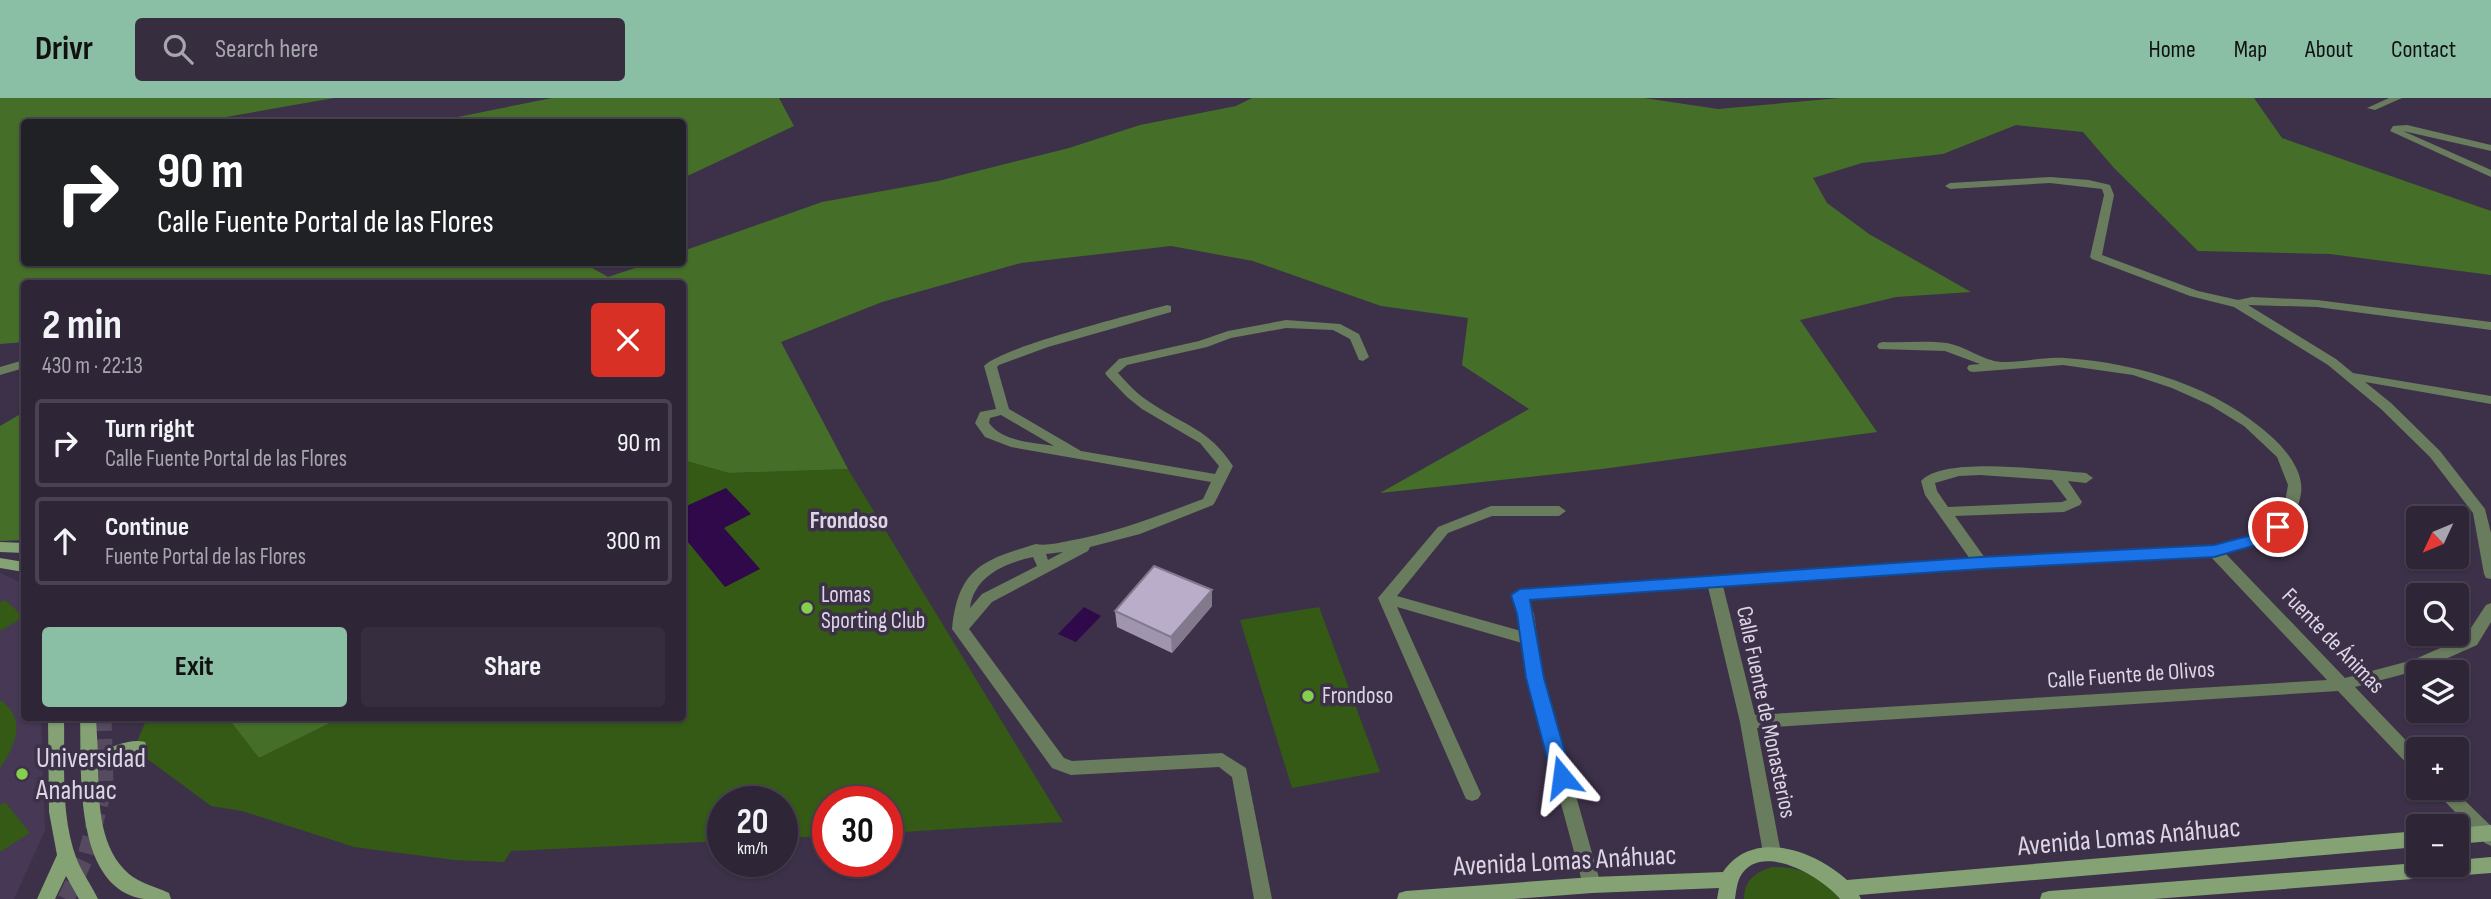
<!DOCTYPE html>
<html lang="en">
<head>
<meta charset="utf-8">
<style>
  :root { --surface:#2e2537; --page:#362d3f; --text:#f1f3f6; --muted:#a7a5ad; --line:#494252; --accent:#8abfa5 }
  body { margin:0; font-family:"Sofia Sans Condensed",sans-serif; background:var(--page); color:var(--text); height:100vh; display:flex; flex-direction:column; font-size:26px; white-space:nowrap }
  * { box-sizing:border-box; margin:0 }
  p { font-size:23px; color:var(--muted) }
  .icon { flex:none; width:38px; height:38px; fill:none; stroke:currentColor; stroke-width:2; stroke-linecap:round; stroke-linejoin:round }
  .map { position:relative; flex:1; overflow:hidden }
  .panel { position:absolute; left:21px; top:182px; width:665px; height:441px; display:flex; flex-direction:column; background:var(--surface); border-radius:7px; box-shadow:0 2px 5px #0004,0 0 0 2px var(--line) }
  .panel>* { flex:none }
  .hud { position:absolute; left:21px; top:21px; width:665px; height:147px; border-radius:7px; box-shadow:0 2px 5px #0004,0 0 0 2px var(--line); background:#202124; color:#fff; overflow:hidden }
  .needle { width:46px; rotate:226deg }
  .controls { position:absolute; left:2406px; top:408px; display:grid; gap:14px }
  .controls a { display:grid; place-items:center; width:63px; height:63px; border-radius:7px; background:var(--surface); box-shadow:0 2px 5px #0004,0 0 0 2px var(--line); font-size:35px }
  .speed { position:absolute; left:707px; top:688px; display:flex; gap:14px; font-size:35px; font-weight:700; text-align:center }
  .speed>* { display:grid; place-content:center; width:91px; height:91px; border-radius:50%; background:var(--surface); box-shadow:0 2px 5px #0004,0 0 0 2px var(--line); line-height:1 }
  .speed small { font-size:18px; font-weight:400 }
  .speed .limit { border:10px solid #d22; background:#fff; color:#111 }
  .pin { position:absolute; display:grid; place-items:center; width:60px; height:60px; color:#fff; margin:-30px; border:4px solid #fff; border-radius:50%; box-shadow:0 2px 7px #0007 }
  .me { position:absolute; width:77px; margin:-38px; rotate:344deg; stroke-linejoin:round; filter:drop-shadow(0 0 5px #0008) }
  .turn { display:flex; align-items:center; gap:24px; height:147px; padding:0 21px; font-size:32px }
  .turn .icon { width:91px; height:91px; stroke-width:2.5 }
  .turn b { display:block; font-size:49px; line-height:60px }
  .round { display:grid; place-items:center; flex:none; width:74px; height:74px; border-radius:7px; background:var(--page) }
  .overview { display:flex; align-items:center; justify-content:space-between; height:119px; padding:0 21px }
  h1 { font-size:42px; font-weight:700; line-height:52px }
  .action { display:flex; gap:14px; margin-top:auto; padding:14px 21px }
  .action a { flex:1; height:80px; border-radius:7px; background:var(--accent); color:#111; font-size:28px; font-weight:700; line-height:80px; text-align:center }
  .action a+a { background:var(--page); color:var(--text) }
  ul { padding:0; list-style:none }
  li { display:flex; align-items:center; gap:21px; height:88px; margin:0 14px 10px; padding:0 7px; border:4px solid var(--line); border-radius:7px }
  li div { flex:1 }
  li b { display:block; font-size:26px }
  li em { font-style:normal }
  header { display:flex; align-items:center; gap:42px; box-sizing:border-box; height:98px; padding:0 35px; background:var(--accent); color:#111 }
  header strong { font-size:33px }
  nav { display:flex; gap:38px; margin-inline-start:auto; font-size:24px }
  .search { width:490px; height:63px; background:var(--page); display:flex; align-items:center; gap:18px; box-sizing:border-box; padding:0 24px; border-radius:7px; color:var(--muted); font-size:26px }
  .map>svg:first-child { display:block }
  .built { fill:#473856 }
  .green { fill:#345a16 }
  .forest { fill:#456f28 }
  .water { fill:#2f094a }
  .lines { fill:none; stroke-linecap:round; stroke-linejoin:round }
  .secondary-tunnel { stroke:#554a60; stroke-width:17; stroke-dasharray:17 8; stroke-linecap:butt }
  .street { fill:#697c5e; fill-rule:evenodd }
  .secondary { fill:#84a273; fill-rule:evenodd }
  .wall { fill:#a095ae }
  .shaded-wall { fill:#82798d }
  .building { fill:#baadca; stroke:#82798d; stroke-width:2 }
  .route { fill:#1a73e8; stroke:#114b97; stroke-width:2 }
  .poi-dot { fill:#84cf4d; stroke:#3d3149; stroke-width:2.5 }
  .labels { text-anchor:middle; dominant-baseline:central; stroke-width:7; stroke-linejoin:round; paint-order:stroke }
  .poi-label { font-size:23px; fill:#dcd5e4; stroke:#3d3149; text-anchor:start }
  .street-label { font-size:23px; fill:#dcd5e4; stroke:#3d3149 }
  .neighbourhood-label { font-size:24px; font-weight:bold; fill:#dcd5e4; stroke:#3d3149 }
  .near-poi-label { font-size:28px; fill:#dcd5e4; stroke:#3d3149; text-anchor:start }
  .near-street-label { font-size:28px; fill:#dcd5e4; stroke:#3d3149 }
</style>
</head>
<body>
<header>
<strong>Drivr</strong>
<div class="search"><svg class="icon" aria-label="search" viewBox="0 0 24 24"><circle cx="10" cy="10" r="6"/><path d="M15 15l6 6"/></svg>Search here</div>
<nav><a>Home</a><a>Map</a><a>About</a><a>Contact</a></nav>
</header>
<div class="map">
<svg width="2491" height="801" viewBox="0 0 2491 801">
  <rect width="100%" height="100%" fill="#3d3149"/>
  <!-- built -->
  <polygon class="built" points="0,475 24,486 24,620 41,620 45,732 14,801 0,801"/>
  <!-- green -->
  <g class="green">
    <polygon points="683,362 729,375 848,371 1063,724 887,735 887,704 828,704 828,738 782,740 782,704 723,704 723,743 511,753 504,764 454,762 354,749 242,713 211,708 134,651 147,620 228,620 259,660 340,620 682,620"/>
    <polygon points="5,502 24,519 0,533 0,505"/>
    <polygon points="1319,509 1380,674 1292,690 1240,522"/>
    <path d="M 0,602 C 27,620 16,647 0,670 Z"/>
    <polygon points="5,704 30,735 0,754 0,707"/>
    <path d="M 1772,769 C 1799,768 1824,778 1839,801 L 1744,801 C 1744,782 1756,774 1772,769 Z"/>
  </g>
  <!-- forest -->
  <g class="forest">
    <polygon points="0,0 334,0 215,21 215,24 24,24 24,164 582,164 608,179 650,165 682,164 683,153 822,104 938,83 1069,50 1140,27 1236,8 1252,0 1644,0 1718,11 1840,0 2254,0 2282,40 2491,113 2491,177 2330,156 2198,153 2114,70 2083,34 2016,27 1943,56 1862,65 1813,80 1827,105 1869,136 1971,194 1896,199 1800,222 1877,334 1602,371 1380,395 1529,311 1462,267 1468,220 1381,208 1253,163 1171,148 1021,165 882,204 781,244 848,371 729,375 683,362 682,186 24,186 24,244 0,246"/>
    <polygon points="552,0 779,0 794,28 683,80 682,24 433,24"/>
    <polygon points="24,314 24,442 0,443 0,328"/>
    <polygon points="228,620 340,620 259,660"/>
  </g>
  <!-- water -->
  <g class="water">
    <polygon points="726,390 751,416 724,430 760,471 725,489 683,438 682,410"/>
    <polygon points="1084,509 1101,518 1076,544 1058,536"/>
  </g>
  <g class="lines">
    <!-- secondary-tunnel -->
    <polyline class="secondary-tunnel" points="66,801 86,758 105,686 103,620"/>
    <!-- street -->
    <g class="street">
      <polygon points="2389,0 2402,0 2375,12 2367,10"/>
      <polygon points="2407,27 2491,47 2491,53 2403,33 2491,72 2491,79 2390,33 2393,28"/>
      <polygon points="2050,79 2089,82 2110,87 2114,97 2102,157 2198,193 2238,202 2252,199 2317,202 2491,224 2491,232 2317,209 2248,207 2336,261 2353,275 2491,298 2491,306 2365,284 2391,305 2440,353 2485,411 2491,435 2491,481 2486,480 2484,476 2473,415 2430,359 2381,311 2328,267 2234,209 2190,198 2092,161 2090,159 2104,97 2102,91 2050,85 1950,91 1945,88 1950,85"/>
      <path d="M 1167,207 L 1171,208 L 1171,214 L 1048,249 L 999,267 L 997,269 L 1009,311 L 1081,353 L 1215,376 L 1219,368 L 1200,345 L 1142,311 L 1127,299 L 1107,278 L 1105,275 L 1119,261 L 1199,243 L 1228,233 L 1286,222 L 1340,226 L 1359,236 L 1369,259 L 1363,263 L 1359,262 L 1350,241 L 1333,232 L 1286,230 L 1231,240 L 1207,249 L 1127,267 L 1118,275 C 1128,286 1138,297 1151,305 C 1185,328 1208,330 1233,368 L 1215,404 L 1213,407 L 1140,436 L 1090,449 L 1088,453 L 992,504 L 969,531 L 1064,660 L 1072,663 L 1222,655 L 1246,670 L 1272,801 L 1254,801 L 1232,679 L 1219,669 L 1071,677 L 1052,670 L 952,531 C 958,470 983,462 1036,446 C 1046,448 1058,445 1068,443 C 1115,435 1158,418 1203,401 L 1211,384 L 1011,349 L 985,339 L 975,325 L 980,314 L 996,311 L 984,268 C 1001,249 1135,216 1167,207 ZM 1001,317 L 1054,348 C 1032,344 1003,344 989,325 L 990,320 ZM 1063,454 L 1048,462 L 1046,456 ZM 1033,459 L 1037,468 L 982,496 L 970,510 C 974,478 1005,465 1033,459 Z"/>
      <path d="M 1883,244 C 1904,245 1926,242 1947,245 C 1965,248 1983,263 2001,264 C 2022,265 2044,258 2065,260 C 2139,265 2218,289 2273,340 C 2287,353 2304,374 2301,395 C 2294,439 2263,445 2225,455 L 2345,580 L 2413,562 L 2465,539 L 2486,507 L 2491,505 L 2491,524 L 2477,547 L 2423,571 L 2355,589 L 2418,655 L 2418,673 L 2412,671 L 2338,593 L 1757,630 L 1781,755 L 1778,760 L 1772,763 L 1766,760 L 1763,755 L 1740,624 L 1708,489 L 1529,502 L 1534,516 L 1543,580 L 1601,787 L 1598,793 L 1592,795 L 1586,793 L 1583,787 L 1527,580 L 1522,545 L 1397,509 L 1481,696 L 1478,701 L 1472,703 L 1466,701 L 1378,500 L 1438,429 L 1491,408 L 1559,408 L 1566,413 L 1559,418 L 1492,418 L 1448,435 L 1397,498 L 1521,533 L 1512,497 L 1515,493 L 1520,492 L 1970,461 L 1925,397 L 1921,383 C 1945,357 2051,373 2086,375 L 2093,380 L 2086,385 L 2068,383 L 2082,404 L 2080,407 L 2064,414 L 1955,418 L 1985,460 L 2214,448 L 2253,437 L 2273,426 L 2284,410 L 2288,387 L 2277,359 L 2244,328 L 2210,307 L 2172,290 L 2133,277 L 2063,267 L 1973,274 L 1969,273 L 1967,270 L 1969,267 L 1980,266 L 1945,253 L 1879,251 L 1877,248 L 1879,245 ZM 1980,377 L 2052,382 L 2067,402 L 2062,404 L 1948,409 L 1937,393 L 1935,385 L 1959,378 ZM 2210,458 L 2327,582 L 1755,617 L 1723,488 L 1981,470 Z"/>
      <polygon points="24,262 24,270 0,277 0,269"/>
      <polygon points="2432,690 2452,690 2491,728 2491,748 2485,745"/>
    </g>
    <!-- secondary -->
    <g class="secondary">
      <polygon points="0,444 24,445 24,455 0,454"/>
      <polygon points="0,460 24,464 24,474 0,470"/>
      <path d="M 48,620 L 64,620 C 65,666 60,718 77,762 C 83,776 92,788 98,801 L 79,801 L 66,778 L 55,801 L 37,801 L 57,757 L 49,714 Z"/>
      <path d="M 80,620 L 96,620 L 98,656 C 110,649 131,640 145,644 L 147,649 L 145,654 L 117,662 L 98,672 C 99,708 100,751 129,776 C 140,785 156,789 169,795 L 171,801 C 163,801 153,801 144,801 C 72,790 82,671 80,620 Z"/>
      <polygon points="2491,727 2491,743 2457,746 2457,730"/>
      <path d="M 2418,733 L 2418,749 L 1859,797 L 1861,801 L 1840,801 C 1822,779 1760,742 1740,779 C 1737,785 1736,794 1735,801 L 1717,801 L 1719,790 L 1592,795 L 1514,801 L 1397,801 L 1399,795 L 1406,793 L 1592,779 L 1723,774 C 1752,730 1814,752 1847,782 Z"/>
      <polygon points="2491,759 2491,775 2154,801 2040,801 2042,795 2049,793 2418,765 2418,766 2457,766 2457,762"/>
    </g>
  </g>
  <!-- wall -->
  <polygon class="wall" points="1212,508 1172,555 1117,529 1115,513"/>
  <!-- shaded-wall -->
  <polygon class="shaded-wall" points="1212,492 1212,508 1172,555 1171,539"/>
  <!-- building -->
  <polygon class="building" points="1154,468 1212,492 1171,539 1115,513"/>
  <!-- route -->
  <polygon class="route" points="2278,423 2284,425 2284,433 2263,445 2214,459 1981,471 1530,502 1544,580 1572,679 1569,684 1555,684 1552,679 1526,580 1517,516 1511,497 1520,491 1981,459 2214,447 2252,437"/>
  <!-- markers -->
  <g class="poi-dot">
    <circle cx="807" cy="510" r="7"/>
    <circle cx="1308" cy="598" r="7"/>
    <circle cx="22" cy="676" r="7"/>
  </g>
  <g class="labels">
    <!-- poi labels -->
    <g class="poi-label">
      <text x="821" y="497">Lomas<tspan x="821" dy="26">Sporting Club</tspan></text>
      <text x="1322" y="598">Frondoso</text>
    </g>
    <!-- street labels -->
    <g class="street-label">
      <text transform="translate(2333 543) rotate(46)">Fuente de Ánimas</text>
      <text transform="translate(2131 577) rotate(-4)">Calle Fuente de Olivos</text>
      <text transform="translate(1766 614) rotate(78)">Calle Fuente de Monasterios</text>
    </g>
    <!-- neighbourhood labels -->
    <g class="neighbourhood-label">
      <text x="849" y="422">Frondoso</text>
    </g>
    <!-- near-poi labels -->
    <g class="near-poi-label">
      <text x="36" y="660">Universidad<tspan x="36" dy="32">Anahuac</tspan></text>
    </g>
    <!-- near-street labels -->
    <g class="near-street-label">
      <text transform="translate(2129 739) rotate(-5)">Avenida Lomas Anáhuac</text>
      <text transform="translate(1565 763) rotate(-3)">Avenida Lomas Anáhuac</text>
    </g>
  </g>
</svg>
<div class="controls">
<a><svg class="needle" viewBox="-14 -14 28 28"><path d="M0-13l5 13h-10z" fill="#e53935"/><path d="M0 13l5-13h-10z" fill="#a7a5ad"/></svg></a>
<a><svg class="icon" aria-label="search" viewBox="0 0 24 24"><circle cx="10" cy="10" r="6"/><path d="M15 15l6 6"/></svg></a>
<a><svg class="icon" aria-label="layers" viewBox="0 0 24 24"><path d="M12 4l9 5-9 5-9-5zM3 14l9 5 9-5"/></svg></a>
<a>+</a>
<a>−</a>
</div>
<div class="speed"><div>20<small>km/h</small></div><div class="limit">30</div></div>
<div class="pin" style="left:2278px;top:429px;background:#d93025"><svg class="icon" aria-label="arrive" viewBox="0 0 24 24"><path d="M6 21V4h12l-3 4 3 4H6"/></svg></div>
<svg class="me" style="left:1562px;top:679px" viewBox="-20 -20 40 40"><path d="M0-17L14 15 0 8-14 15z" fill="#1a73e8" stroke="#fff" stroke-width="4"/></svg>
<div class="hud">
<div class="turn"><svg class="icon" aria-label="right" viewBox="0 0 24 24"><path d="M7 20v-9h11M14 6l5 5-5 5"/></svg><div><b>90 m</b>Calle Fuente Portal de las Flores</div></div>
</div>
<section class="panel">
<div class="overview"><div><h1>2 min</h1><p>430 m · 22:13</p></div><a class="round" style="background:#d93025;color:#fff"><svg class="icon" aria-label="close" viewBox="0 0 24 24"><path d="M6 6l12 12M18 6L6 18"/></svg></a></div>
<ul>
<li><svg class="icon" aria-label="right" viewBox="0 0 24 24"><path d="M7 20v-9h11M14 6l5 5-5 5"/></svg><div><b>Turn right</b><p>Calle Fuente Portal de las Flores</p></div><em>90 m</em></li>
<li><svg class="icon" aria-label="ahead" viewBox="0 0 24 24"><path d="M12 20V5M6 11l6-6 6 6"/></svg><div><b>Continue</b><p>Fuente Portal de las Flores</p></div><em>300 m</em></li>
</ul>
<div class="action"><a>Exit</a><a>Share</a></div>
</section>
</div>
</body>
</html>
